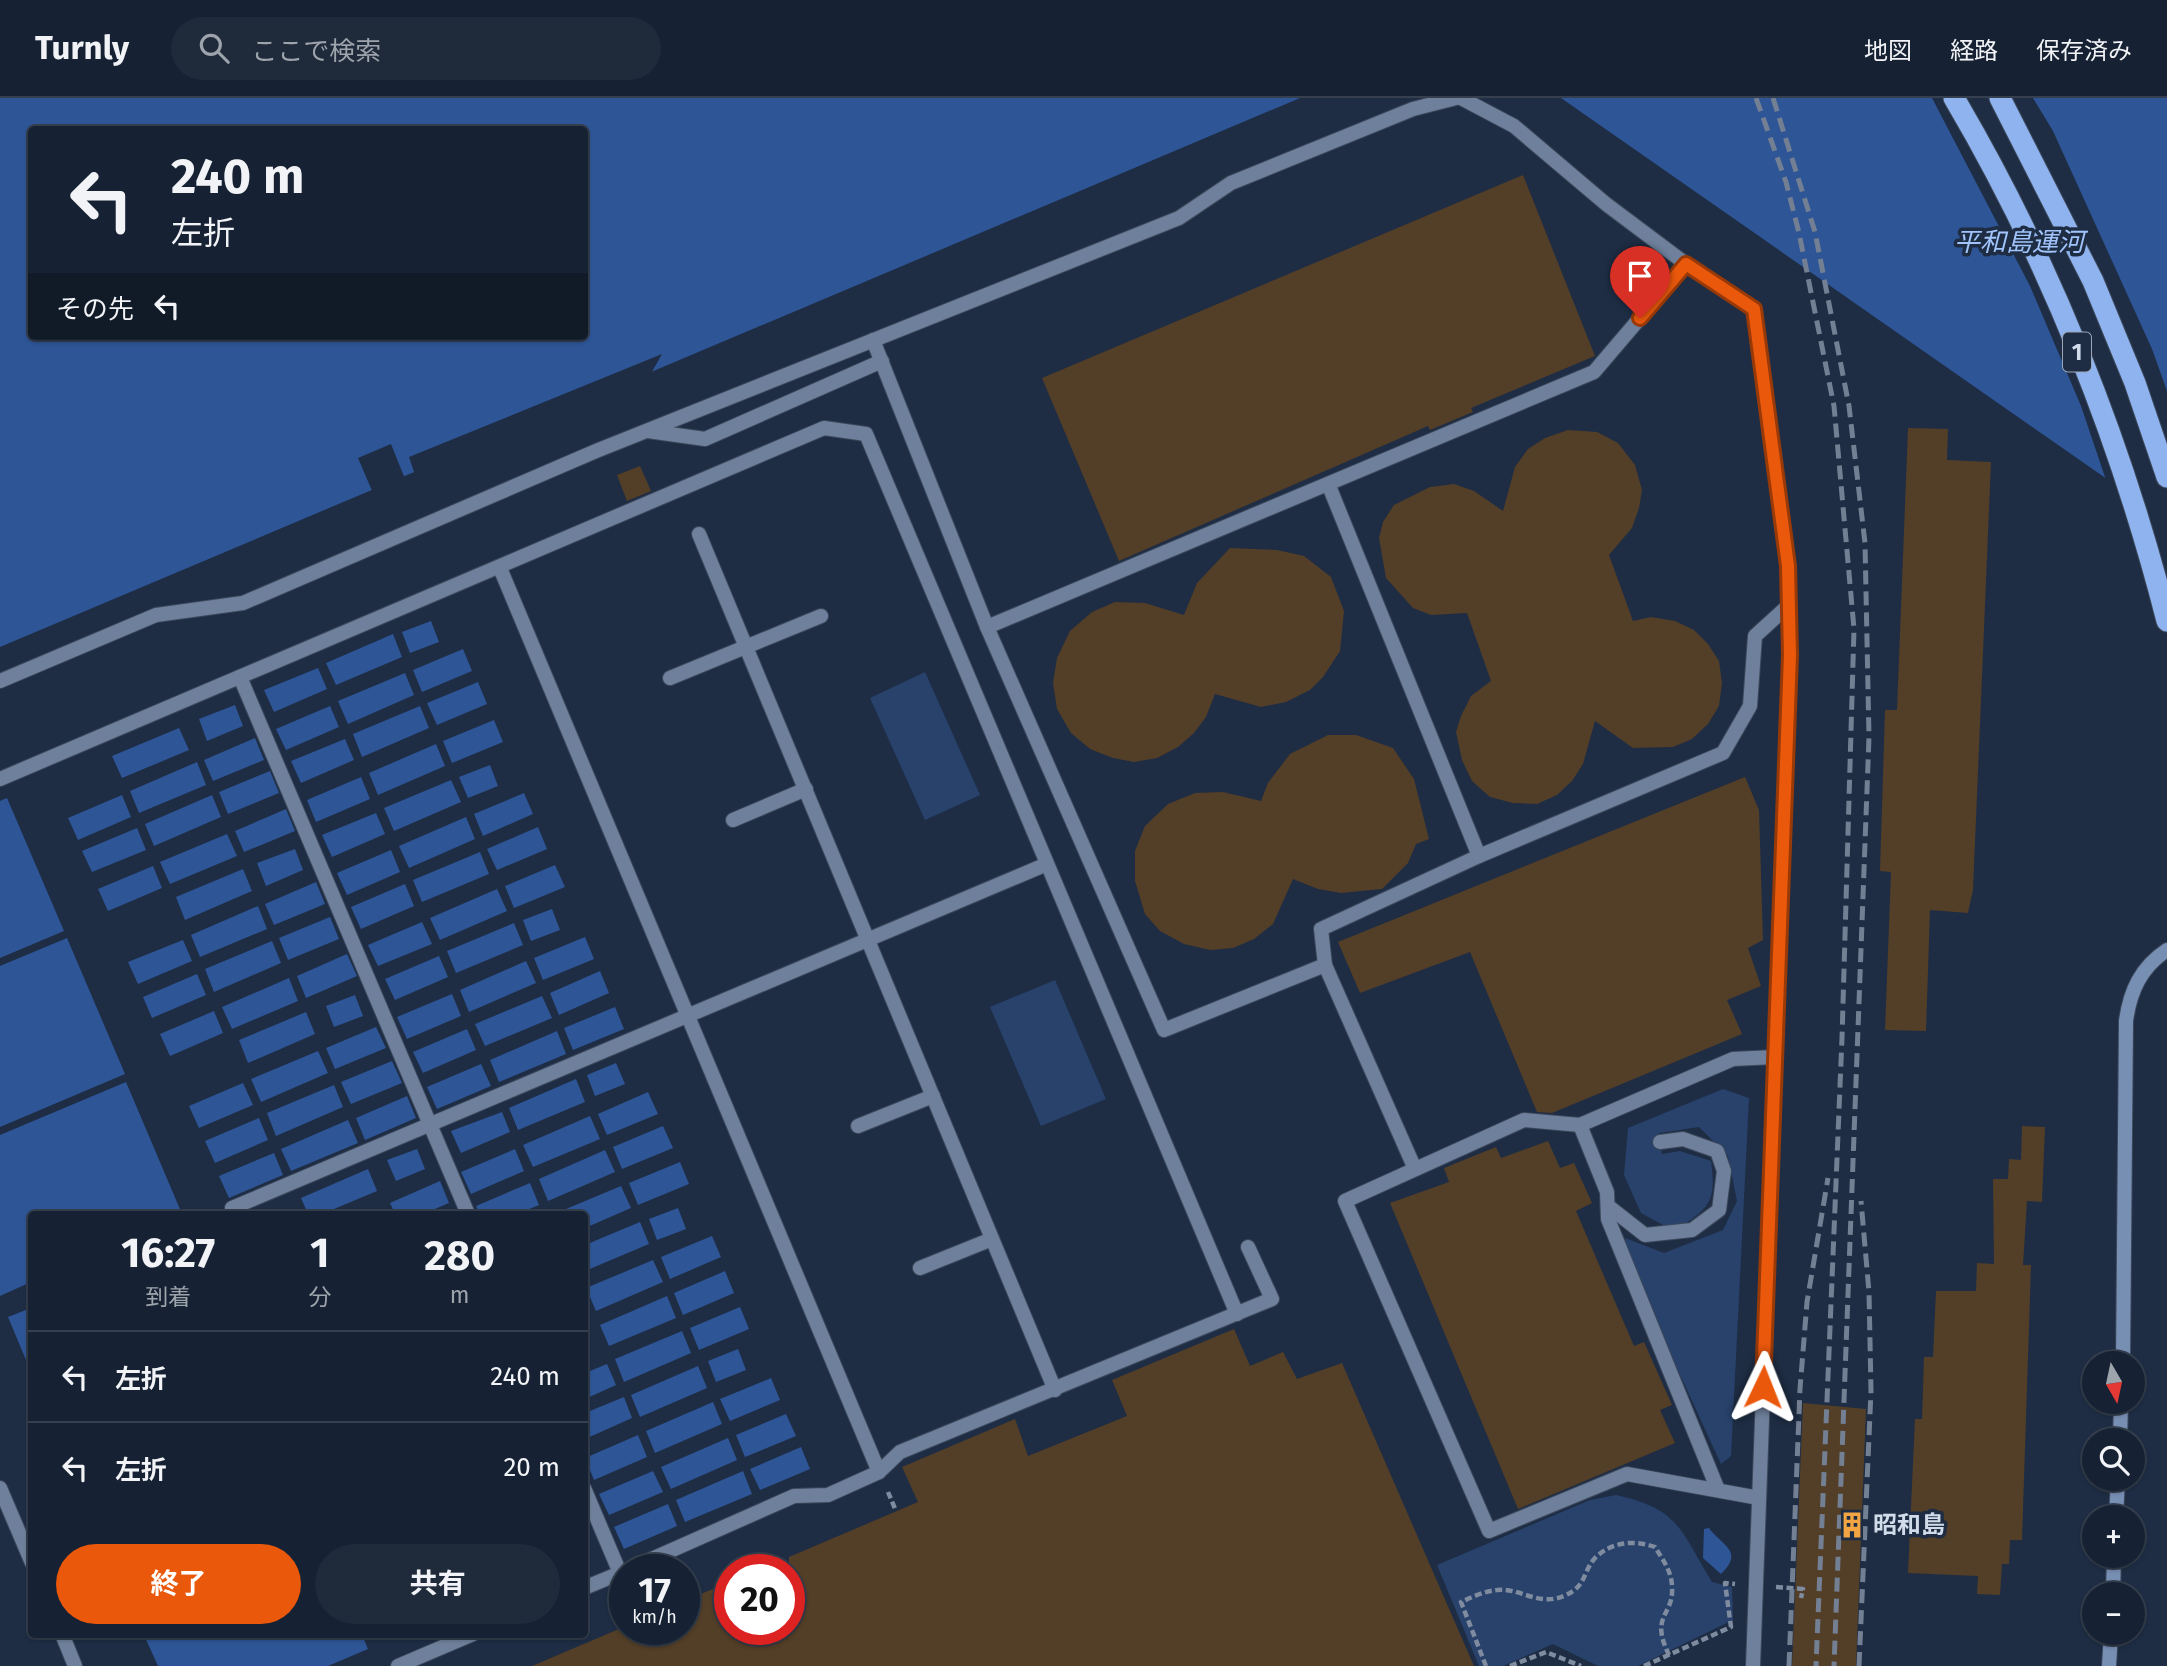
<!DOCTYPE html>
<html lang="ja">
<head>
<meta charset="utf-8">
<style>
  :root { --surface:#162233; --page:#1f2a3b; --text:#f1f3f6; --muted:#9ea4ac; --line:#353f4e; --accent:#ea580c }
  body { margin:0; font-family:"Fira Sans","Noto Sans JP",sans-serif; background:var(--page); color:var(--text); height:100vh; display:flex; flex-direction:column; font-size:26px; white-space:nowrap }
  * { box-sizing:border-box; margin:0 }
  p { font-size:23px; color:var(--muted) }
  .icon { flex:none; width:38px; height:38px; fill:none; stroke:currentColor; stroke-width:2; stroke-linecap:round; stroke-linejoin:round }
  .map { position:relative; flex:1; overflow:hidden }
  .panel { position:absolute; left:28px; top:1113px; width:560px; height:427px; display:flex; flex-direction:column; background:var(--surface); border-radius:7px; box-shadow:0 2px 5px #0004,0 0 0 2px var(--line) }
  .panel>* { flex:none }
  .banner { position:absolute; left:28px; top:28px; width:560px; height:214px; border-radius:7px; box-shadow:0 2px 5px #0004,0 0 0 2px var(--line); background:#162233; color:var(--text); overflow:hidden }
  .needle { width:46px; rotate:171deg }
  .tools { position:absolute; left:2082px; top:1253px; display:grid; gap:14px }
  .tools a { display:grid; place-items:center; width:63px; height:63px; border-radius:50%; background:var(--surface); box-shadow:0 2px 5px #0004,0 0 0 2px var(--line); font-size:35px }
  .speed { position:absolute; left:609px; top:1456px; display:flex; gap:14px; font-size:35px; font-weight:700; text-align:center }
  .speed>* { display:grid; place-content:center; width:91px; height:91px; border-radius:50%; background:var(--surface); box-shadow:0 2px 5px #0004,0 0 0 2px var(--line); line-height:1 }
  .speed small { font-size:18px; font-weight:400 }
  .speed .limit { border:10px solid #d22; background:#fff; color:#111 }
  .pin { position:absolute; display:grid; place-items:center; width:60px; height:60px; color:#fff; margin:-72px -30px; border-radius:50% 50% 50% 0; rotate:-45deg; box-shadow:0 0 7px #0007 }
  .pin .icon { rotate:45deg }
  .me { position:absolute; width:77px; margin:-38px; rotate:2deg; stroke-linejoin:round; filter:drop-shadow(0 0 5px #0008) }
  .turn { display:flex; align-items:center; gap:24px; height:147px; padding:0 28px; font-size:32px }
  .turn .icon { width:91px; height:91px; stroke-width:2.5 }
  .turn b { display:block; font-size:49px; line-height:60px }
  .then { display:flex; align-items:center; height:66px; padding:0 28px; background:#0003; gap:14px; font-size:26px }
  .eta { display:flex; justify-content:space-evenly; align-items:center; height:119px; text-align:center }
  .eta b { font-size:42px; font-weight:700; line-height:49px }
  .primary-button { display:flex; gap:14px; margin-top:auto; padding:14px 28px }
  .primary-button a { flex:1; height:80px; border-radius:42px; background:var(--accent); color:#fff; font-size:28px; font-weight:700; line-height:80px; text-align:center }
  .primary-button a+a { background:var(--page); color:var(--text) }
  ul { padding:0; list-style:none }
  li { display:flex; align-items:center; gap:21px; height:91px; padding:0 28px; border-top:2px solid var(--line) }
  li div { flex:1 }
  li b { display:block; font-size:26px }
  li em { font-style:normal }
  header { display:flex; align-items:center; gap:42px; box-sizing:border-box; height:98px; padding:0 35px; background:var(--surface); border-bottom:2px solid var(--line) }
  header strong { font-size:33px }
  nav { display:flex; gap:38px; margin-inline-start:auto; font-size:24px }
  .search { width:490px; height:63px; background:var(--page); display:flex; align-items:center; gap:18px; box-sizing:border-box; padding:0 24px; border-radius:38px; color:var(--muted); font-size:26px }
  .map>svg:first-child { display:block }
  .green { fill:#28426c }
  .water { fill:#2e5596; fill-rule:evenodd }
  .pier { fill:#1e2d44 }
  .building { fill:#533e27 }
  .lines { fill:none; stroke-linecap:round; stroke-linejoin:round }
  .lane-casing { stroke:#3c485b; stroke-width:16 }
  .secondary-casing { stroke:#3c485b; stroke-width:16 }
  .highway-casing { stroke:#3c485b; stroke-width:23 }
  .path { stroke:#7f8b9e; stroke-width:4.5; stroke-dasharray:7 3.5; stroke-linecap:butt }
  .lane { stroke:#6e809b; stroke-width:14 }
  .secondary { stroke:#788fb4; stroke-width:14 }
  .highway { stroke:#8eb3ee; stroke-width:21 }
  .rail { stroke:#737f92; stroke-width:5; stroke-dasharray:14 7; stroke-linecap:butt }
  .route-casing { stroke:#983908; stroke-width:18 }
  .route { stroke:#ea580c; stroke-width:12 }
  .labels { text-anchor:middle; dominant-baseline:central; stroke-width:7; stroke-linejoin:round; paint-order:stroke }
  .shield { fill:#1e2d44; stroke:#9ba7b8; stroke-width:2 }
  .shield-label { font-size:23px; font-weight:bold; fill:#d1dbea }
  .poi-label { font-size:24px; font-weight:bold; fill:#d1dbea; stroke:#1e2d44; text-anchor:start }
  .water-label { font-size:26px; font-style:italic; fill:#a1c4fb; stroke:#1e2d44 }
</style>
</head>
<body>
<header>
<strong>Turnly</strong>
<div class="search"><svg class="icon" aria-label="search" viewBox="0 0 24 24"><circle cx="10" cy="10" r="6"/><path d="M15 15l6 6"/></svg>ここで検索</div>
<nav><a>地図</a><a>経路</a><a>保存済み</a></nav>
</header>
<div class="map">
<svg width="2167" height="1568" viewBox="0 0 2167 1568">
  <rect width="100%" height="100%" fill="#1e2d44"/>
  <!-- green -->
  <g class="green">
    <polygon points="925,574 980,697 925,722 870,600"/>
    <polygon points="1055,882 1106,1001 1041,1028 990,909"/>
    <path d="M 1723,991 L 1749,1000 L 1731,1358 L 1721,1366 L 1628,1163 L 1625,1140 L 1664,1155 L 1723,1132 L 1737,1103 L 1728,1058 L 1699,1029 L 1659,1035 L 1662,1056 L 1680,1053 L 1711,1063 C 1717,1106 1708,1111 1674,1133 L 1641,1115 L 1624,1077 L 1628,1030 Z"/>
    <path d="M 1616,1397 C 1680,1411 1680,1432 1712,1484 L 1732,1489 L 1733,1522 L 1638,1568 L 1598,1568 L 1553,1546 L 1503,1568 L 1479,1568 L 1437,1467 L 1590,1402 Z"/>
  </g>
  <!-- water -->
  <g class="water">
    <path d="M 0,0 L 1300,0 L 0,549 ZM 32,32 L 584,32 L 584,238 L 32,238 Z"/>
    <polygon points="1561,0 2167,0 2167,423"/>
    <polygon points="431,523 439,544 410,555 402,534"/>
    <polygon points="393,536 402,559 336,587 326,565"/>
    <polygon points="463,551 472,573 422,594 413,572"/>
    <polygon points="318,570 327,591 274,614 264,592"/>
    <polygon points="405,575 414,597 348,626 338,603"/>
    <polygon points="478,584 487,606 437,627 427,605"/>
    <polygon points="235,607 243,628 207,643 199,621"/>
    <polygon points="330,608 339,629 286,652 276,631"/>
    <polygon points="420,608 429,630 362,659 353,636"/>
    <polygon points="494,622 503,644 452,665 443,643"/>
    <polygon points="179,630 189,652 122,680 112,658"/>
    <polygon points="255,640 264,662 213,683 204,662"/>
    <polygon points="345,641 354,662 301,685 291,663"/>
    <polygon points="436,646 445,668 378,697 369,675"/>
    <polygon points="197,664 206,687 139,715 130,693"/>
    <polygon points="490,667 498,688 468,700 459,679"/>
    <polygon points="270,673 279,695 228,716 219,694"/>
    <polygon points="361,679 370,701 316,724 307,702"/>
    <polygon points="451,682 461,704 394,733 384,710"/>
    <polygon points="524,695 533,716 483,738 474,716"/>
    <polygon points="122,697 131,719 78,742 68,720"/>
    <polygon points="212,697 221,719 154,748 145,726"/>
    <polygon points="7,700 64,833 0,860 0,703"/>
    <polygon points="286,711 295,733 244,754 235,733"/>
    <polygon points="376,715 385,736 332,759 322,737"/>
    <polygon points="466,719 475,741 409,770 399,748"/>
    <polygon points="538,729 547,751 497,772 487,751"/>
    <polygon points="137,730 146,752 92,774 82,753"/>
    <polygon points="227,736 237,758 170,786 160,764"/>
    <polygon points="295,751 303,772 266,788 257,765"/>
    <polygon points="391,752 400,774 347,797 337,775"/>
    <polygon points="480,754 489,776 422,804 413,782"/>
    <polygon points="555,767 565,789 514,810 505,788"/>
    <polygon points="153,768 162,790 108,813 98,791"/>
    <polygon points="243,771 252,793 185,822 176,799"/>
    <polygon points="316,784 325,806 274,827 265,806"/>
    <polygon points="405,786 414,808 361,831 351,809"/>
    <polygon points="497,791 507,813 440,842 430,820"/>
    <polygon points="258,808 267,831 200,859 191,837"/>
    <polygon points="552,811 560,832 531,843 523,822"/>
    <polygon points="330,819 339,841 288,862 279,840"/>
    <polygon points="422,824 432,846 378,868 368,847"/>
    <polygon points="514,825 523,847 456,875 447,853"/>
    <polygon points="585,839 594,861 543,882 534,860"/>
    <polygon points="67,840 125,976 0,1029 0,868"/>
    <polygon points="183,842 192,863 138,886 128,864"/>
    <polygon points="272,843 281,865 214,894 205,871"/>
    <polygon points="347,856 357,878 306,900 297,878"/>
    <polygon points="439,858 448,879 395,902 385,881"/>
    <polygon points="526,863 536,885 469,914 460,892"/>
    <polygon points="600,873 609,895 559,917 550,895"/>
    <polygon points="197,876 206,897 152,920 143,899"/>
    <polygon points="289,880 298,903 232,931 222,909"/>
    <polygon points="452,896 461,918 407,941 397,919"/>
    <polygon points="355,897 363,918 334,929 326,908"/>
    <polygon points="542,898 552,920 485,948 475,926"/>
    <polygon points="615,909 624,931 573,952 564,930"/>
    <polygon points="214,913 223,935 170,958 160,936"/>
    <polygon points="306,914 315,936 248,965 239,942"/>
    <polygon points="376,929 386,950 335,971 326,950"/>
    <polygon points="467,931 476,952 423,975 413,954"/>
    <polygon points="557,933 566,956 499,984 490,962"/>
    <polygon points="318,953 328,975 261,1004 251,981"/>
    <polygon points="392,963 402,985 351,1006 341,984"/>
    <polygon points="616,965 625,986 595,998 587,977"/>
    <polygon points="481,966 491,988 437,1011 427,989"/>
    <polygon points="576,981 585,1004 518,1032 509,1010"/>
    <polygon points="126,984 182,1116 32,1116 31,1184 0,1198 0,1037"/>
    <polygon points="243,985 253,1007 199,1030 189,1008"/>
    <polygon points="334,987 343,1009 276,1038 267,1015"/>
    <polygon points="648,994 658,1016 607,1037 598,1016"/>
    <polygon points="407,998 416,1020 365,1042 356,1020"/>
    <polygon points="502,1014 510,1034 461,1055 451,1033"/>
    <polygon points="590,1018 600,1041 533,1069 523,1047"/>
    <polygon points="259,1020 268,1042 215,1065 205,1043"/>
    <polygon points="348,1022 358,1045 291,1073 281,1051"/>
    <polygon points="663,1028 673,1050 622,1071 613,1049"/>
    <polygon points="417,1051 425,1071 396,1083 387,1062"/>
    <polygon points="515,1051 524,1073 471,1096 461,1074"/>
    <polygon points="605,1052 615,1074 548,1103 539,1081"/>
    <polygon points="274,1055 283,1077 229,1100 219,1078"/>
    <polygon points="680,1064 689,1086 638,1107 629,1085"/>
    <polygon points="368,1071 377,1093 322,1116 308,1116 301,1100"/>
    <polygon points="440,1083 449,1105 423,1116 395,1116 390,1105"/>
    <polygon points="530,1085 539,1107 517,1116 480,1116 476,1108"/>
    <polygon points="621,1088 631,1110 585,1130 584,1116 554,1116"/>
    <polygon points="678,1110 686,1131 657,1142 649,1121"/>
    <polygon points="640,1124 649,1146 585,1173 585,1147"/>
    <polygon points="712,1138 721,1159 670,1181 661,1159"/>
    <polygon points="653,1162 663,1184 596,1213 586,1190"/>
    <polygon points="725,1173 734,1195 683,1217 674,1195"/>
    <polygon points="667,1198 676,1220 609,1248 600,1227"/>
    <polygon points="740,1209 749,1231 699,1252 690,1230"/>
    <polygon points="31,1210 31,1274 8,1219"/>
    <polygon points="682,1233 691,1255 624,1284 615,1261"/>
    <polygon points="738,1251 746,1272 716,1284 708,1263"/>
    <polygon points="607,1266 616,1287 585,1301 585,1275"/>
    <polygon points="698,1268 707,1290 640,1319 631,1297"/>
    <polygon points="771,1280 780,1302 730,1323 720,1301"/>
    <polygon points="624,1299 632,1320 585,1341 585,1315"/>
    <polygon points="713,1304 722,1326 655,1355 646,1333"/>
    <polygon points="786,1316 796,1338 745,1359 736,1337"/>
    <polygon points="638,1337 647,1359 594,1382 585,1360"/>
    <polygon points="728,1340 737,1362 671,1391 661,1369"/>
    <polygon points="801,1349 810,1371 760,1392 750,1371"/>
    <polygon points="653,1373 663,1394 609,1417 599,1396"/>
    <polygon points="743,1373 752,1396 685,1424 676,1402"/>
    <polygon points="668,1406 677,1428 624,1451 614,1429"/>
    <path d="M 1709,1430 C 1722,1448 1745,1453 1721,1476 L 1703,1460 L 1704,1431 Z"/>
    <polygon points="144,1537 362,1537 368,1551 328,1568 158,1568"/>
  </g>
  <!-- pier -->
  <g class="pier">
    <polygon points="1932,0 2033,0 2053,33 2152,251 2167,293 2167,426 2107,385 2081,308 2030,188"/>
    <polygon points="662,256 649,279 415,377 409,359"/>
    <polygon points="391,346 405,381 373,395 358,360"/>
  </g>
  <!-- building -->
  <g class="building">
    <polygon points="1523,77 1595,258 1471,310 1473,314 1430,332 1428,328 1119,463 1042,280"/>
    <polygon points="1908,330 1948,331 1947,362 1991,364 1973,792 1968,815 1930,812 1926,933 1885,932 1891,774 1880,773 1885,612 1897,612"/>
    <polygon points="1568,332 1597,334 1618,345 1635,367 1642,392 1639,410 1632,430 1609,457 1633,523 1651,519 1675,523 1694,532 1708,546 1719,563 1722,585 1719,608 1708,626 1692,641 1673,649 1633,650 1595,623 1583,666 1572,683 1557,697 1537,706 1513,705 1490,699 1472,683 1462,662 1456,634 1461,618 1471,598 1491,583 1467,515 1431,517 1413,510 1386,480 1379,440 1383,424 1394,407 1430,389 1454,386 1474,393 1503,413 1515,369 1528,351 1545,340"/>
    <polygon points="640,368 651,393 627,403 617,377"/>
    <polygon points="1230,450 1277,452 1304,458 1331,479 1344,513 1340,553 1323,579 1310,592 1286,604 1261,609 1215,596 1206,619 1194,635 1178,649 1157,660 1134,664 1113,660 1090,651 1071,635 1057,611 1053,585 1057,560 1070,533 1092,514 1115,504 1145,505 1184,517 1197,485"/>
    <polygon points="1328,637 1356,637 1393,650 1414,681 1429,741 1416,746 1408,765 1382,791 1341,795 1318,791 1293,781 1273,826 1254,841 1233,850 1210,852 1184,846 1160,833 1145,816 1135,783 1135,753 1145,728 1168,706 1195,695 1223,694 1261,703 1268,685 1290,656"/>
    <polygon points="1745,679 1759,712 1763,842 1748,850 1761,888 1727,902 1742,936 1552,1015 1537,1014 1470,854 1360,895 1338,844"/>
    <polygon points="2022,1028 2045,1029 2042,1104 2027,1103 2023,1167 2031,1167 2022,1442 2010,1442 2009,1466 2002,1466 2000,1497 1977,1496 1978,1478 1908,1475 1915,1321 1922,1321 1924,1259 1933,1259 1936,1193 1976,1193 1977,1165 1994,1166 1993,1081 2008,1081 2009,1061 2021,1062"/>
    <polygon points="1548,1043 1560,1070 1574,1065 1592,1105 1576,1113 1634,1248 1644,1244 1672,1307 1660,1312 1675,1345 1518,1411 1390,1105 1449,1084 1444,1070 1496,1049 1501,1060"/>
    <polygon points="1234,1231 1250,1268 1283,1254 1297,1281 1342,1265 1474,1568 532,1568 619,1531 684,1531 684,1503 730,1484 730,1531 789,1531 789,1459 918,1404 902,1369 1015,1321 1028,1358 1127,1318 1112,1282"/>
    <polygon points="1803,1305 1866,1311 1856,1568 1792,1568"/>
  </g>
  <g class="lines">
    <!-- lane casing -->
    <g class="lane-casing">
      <g id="lane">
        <polyline points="1461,0 1514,28 1606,106 1686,166 1754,211 1788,468 1790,557 1753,1568"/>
        <polyline points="873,242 987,529 1164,932 1325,867"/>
        <polyline points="648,333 705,341 882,263"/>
        <polyline points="1329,388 1479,758 1321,831 1325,867 1415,1071"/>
        <polyline points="699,436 1055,1292"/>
        <polyline points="500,470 879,1374"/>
        <polyline points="987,529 1594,274 1686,166"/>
        <polyline points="240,579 468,1116"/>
        <polyline points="670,580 821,518"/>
        <polyline points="0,583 156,517 243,505 596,353 1179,120 1231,85 1413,11 1456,0"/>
        <polyline points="0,681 824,330 866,336 1237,1216"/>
        <polyline points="733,722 806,691"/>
        <polyline points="1479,758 1723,655 1750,608 1755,538 1789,507"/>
        <polyline points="1580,1027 1607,1094 1608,1121 1718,1392"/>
        <polyline points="858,1028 933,998"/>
        <polyline points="1608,1108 1645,1137 1692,1132 1719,1112 1724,1073 1717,1053 1683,1041 1660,1044"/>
        <polyline points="232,1110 1047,766"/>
        <polyline points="920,1170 992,1141"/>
        <polyline points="0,1390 32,1465"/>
        <polyline points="584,1390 620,1475"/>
        <polyline points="1759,1400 1627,1376 1489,1433 1345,1103 1524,1022 1580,1027 1733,961 1775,959"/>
        <polyline points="627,1472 794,1398 828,1397 879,1374 900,1354 1272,1201 1248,1149"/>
        <polyline points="584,1490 625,1473"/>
        <polyline points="62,1536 75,1568"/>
        <polyline points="398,1568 473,1536"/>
      </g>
    </g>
    <!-- secondary casing -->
    <g class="secondary-casing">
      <g id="secondary">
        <path d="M 2123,1265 L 2126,923 C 2130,893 2141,869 2167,852"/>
        <polyline points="2120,1342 2121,1304"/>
        <polyline points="2116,1419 2118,1381"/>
        <polyline points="2113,1496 2114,1458"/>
        <polyline points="2109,1568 2111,1535"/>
      </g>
    </g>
    <!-- highway casing -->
    <g class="highway-casing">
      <g id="highway">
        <path d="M 1954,0 C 2049,161 2121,342 2167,523"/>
        <polyline points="2000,0 2093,183 2135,285 2167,379"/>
      </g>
    </g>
    <!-- path -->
    <g class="path">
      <polyline points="888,1394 896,1413"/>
      <polyline points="1776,1489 1803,1491 1801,1500"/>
      <path d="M 1486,1568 L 1461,1504 C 1472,1499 1485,1493 1497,1492 C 1520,1489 1539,1510 1566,1497 C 1587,1487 1582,1475 1595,1460 C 1612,1443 1635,1442 1655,1449 C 1663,1462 1672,1474 1672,1489 C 1674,1519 1649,1516 1669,1557"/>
      <polyline points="1510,1568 1546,1554 1581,1568"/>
      <polyline points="1644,1568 1731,1529 1725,1485 1735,1486"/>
    </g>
    <!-- lane -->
    <use href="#lane" class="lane"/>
    <!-- secondary -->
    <use href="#secondary" class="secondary"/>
    <!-- highway -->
    <use href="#highway" class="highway"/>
    <!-- rail -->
    <g class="rail">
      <polyline points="1756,0 1786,84 1799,135 1834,308 1854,531 1842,940 1816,1568"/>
      <polyline points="1773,0 1815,134 1849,308 1865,445 1869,639 1834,1568"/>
      <polyline points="1789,1568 1800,1291 1807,1204 1828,1080"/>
      <polyline points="1859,1568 1871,1293 1869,1194 1861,1103"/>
    </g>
  </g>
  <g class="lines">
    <!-- route casing -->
    <g class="route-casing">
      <polyline id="route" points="1640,220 1686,166 1754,211 1788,468 1790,557 1763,1289"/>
    </g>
    <!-- route -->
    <use href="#route" class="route"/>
  </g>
  <!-- icons -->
  <defs>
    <g id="building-bare" transform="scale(2.1)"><path d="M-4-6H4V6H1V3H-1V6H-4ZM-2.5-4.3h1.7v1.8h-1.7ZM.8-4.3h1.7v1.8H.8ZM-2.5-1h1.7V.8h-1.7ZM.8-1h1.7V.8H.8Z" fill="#f2a542" stroke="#1e2d44" stroke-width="2.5" paint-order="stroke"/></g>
  </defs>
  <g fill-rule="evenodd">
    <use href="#building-bare" x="1852" y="1427"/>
  </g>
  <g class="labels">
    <!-- shield labels -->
    <rect class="shield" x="2063" y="234.5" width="28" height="39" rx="5"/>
    <g class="shield-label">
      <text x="2077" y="254">1</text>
    </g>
    <!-- poi labels -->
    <g class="poi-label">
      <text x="1873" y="1427">昭和島</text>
    </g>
    <!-- water labels -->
    <g class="water-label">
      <text x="2019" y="144">平和島運河</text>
    </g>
  </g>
</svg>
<div class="tools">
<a><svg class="needle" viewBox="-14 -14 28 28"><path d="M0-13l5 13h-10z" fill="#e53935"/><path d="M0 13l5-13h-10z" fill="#9ea4ac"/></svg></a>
<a><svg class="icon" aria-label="search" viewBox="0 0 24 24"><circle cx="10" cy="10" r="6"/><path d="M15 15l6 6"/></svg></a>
<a>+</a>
<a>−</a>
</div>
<div class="speed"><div>17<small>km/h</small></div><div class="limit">20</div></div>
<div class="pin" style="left:1640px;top:220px;background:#d93025"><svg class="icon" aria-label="arrive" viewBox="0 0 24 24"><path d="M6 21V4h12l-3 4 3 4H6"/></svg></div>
<svg class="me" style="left:1763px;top:1289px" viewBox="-20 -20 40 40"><path d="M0-17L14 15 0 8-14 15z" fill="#ea580c" stroke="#fff" stroke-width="4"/></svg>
<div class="banner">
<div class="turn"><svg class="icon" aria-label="left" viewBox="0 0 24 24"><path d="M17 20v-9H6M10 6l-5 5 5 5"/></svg><div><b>240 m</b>左折</div></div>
<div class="then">その先<svg class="icon" aria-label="left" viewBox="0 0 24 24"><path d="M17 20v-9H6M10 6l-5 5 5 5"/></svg></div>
</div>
<section class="panel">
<div class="eta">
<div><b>16:27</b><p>到着</p></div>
<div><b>1</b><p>分</p></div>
<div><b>280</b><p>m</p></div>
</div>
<ul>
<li><svg class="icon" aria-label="left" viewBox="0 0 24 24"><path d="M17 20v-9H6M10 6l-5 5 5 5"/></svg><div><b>左折</b></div><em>240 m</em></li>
<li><svg class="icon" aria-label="left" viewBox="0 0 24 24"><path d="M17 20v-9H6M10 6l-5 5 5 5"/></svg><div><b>左折</b></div><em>20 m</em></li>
</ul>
<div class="primary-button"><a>終了</a><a>共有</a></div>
</section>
</div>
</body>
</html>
